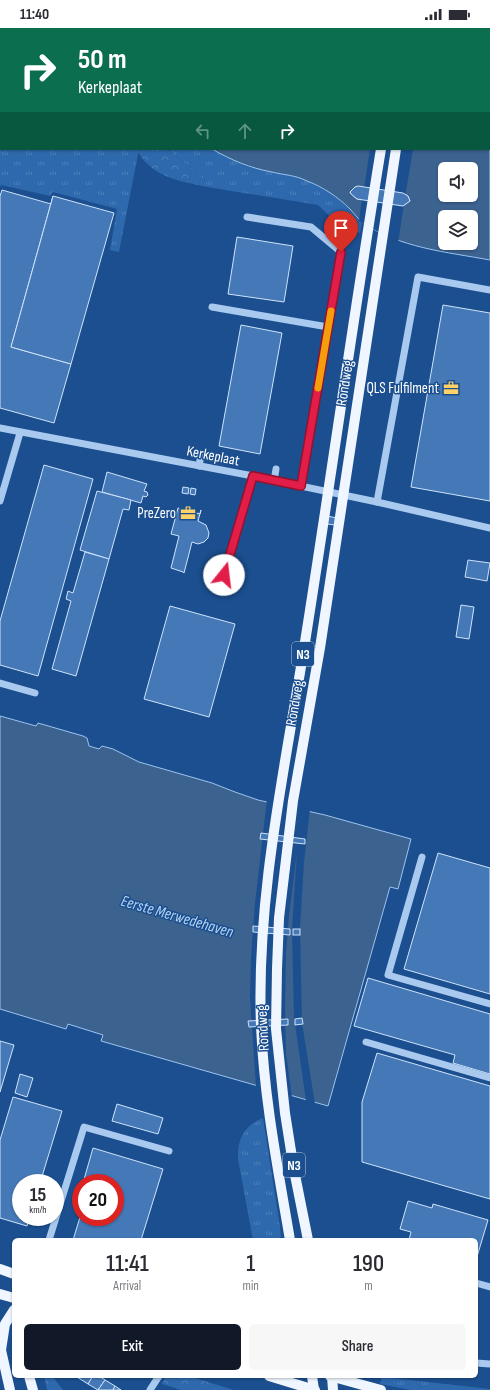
<!DOCTYPE html>
<html lang="en">
<head>
<meta charset="utf-8">
<style>
  :root { --surface:#fff; --page:#f7f7f7; --text:#2b2b33; --muted:#7c7c81; --accent:#111827 }
  body { margin:0; font-family:"Sofia Sans Condensed",sans-serif; background:var(--page); color:var(--text); height:100vh; display:flex; flex-direction:column; font-size:15px; white-space:nowrap }
  * { box-sizing:border-box; margin:0 }
  p { font-size:13px; color:var(--muted) }
  .icon { flex:none; width:22px; height:22px; fill:none; stroke:currentColor; stroke-width:2; stroke-linecap:round; stroke-linejoin:round }
  .map { position:relative; flex:1; overflow:hidden }
  .panel { position:absolute; left:12px; top:1210px; width:466px; height:140px; display:flex; flex-direction:column; background:var(--surface); border-radius:6px; box-shadow:0 1px 3px #0004 }
  .panel>* { flex:none }
  .banner { position:absolute; left:0px; top:0px; width:490px; height:122px; box-shadow:0 1px 3px #0004; background:#0b6e4f; color:#fff; overflow:hidden }
  .controls { position:absolute; left:438px; top:134px; display:grid; gap:8px }
  .controls a { display:grid; place-items:center; width:40px; height:40px; border-radius:6px; background:var(--surface); box-shadow:0 1px 3px #0004; font-size:20px }
  .speed { position:absolute; left:12px; top:1146px; display:flex; gap:8px; font-size:20px; font-weight:700; text-align:center }
  .speed>* { display:grid; place-content:center; width:52px; height:52px; border-radius:50%; background:var(--surface); box-shadow:0 1px 3px #0004; line-height:1 }
  .speed small { font-size:10px; font-weight:400 }
  .speed .limit { border:6px solid #d22; background:#fff; color:#111 }
  .pin { position:absolute; display:grid; place-items:center; width:34px; height:34px; color:#fff; margin:-41px -17px; border-radius:50% 50% 50% 0; rotate:-45deg; box-shadow:0 0 4px #0007 }
  .pin .icon { rotate:45deg }
  .me { position:absolute; width:44px; margin:-22px; rotate:16deg; stroke-linejoin:round; filter:drop-shadow(0 0 3px #0008) }
  .turn { display:flex; align-items:center; gap:14px; height:84px; padding:0 12px; font-size:18px }
  .turn .icon { width:52px; height:52px; stroke-width:2.5 }
  .turn b { display:block; font-size:28px; line-height:34px }
  .lanes { display:flex; align-items:center; height:38px; padding:0 12px; background:#0003; justify-content:center; gap:20px; direction:ltr }
  .lanes .off { opacity:.35 }
  .eta { display:flex; justify-content:space-evenly; align-items:center; height:68px; text-align:center }
  .eta b { font-size:24px; font-weight:600; line-height:28px }
  .cta { display:flex; gap:8px; margin-top:auto; padding:8px 12px }
  .cta a { flex:1; height:46px; border-radius:6px; background:var(--accent); color:#fff; font-size:16px; font-weight:600; line-height:46px; text-align:center }
  .cta a+a { background:var(--page); color:var(--text) }
  .status { display:flex; justify-content:space-between; align-items:center; height:28px; padding:0 20px; background:var(--surface); direction:ltr }
  .status svg { height:11px; fill:currentColor }
  .map>svg:first-child { display:block }
  .grass { fill:url(#grass-tufts) }
  .forest { fill:url(#forest-crowns) }
  .water { fill:#3c6290; stroke:#9cc4f0; fill-rule:evenodd }
  .pier { fill:#1b4f8f }
  .building { fill:#4478b7; stroke:#cfe3fa }
  .lines { fill:none; stroke-linecap:round; stroke-linejoin:round }
  .minor { stroke:#a9c9ee; stroke-width:7 }
  .major { stroke:#f0f6ff; stroke-width:10 }
  .route-casing { stroke:#92132f; stroke-width:10 }
  .route { stroke:#e11d48; stroke-width:7 }
  .slow { stroke:#f59e0b; stroke-width:7 }
  .labels { text-anchor:middle; dominant-baseline:central; stroke-width:3; stroke-linejoin:round; paint-order:stroke }
  .shield { fill:#1b4f8f; stroke:#bbcadd; stroke-width:1 }
  .shield-label { font-size:14px; font-weight:bold; fill:#fff }
  .street-label { font-size:15px; fill:#fff; stroke:#1b4f8f }
  .poi-label { font-size:15px; fill:#fff; stroke:#1b4f8f; text-anchor:end }
  .water-label { font-size:16px; font-style:italic; fill:#b5d3f5; stroke:#1b4f8f }
</style>
</head>
<body>
<div class="status"><b>11:40</b><svg viewBox="0 0 49 12"><path d="M0 12V9h3v3zM5 12V6h3v6zM10 12V3h3v9zM15 12V0h3v12zM26 1h20v11H26zM47 4h2v5h-2z"/></svg></div>
<div class="map">
<svg width="490" height="1362" viewBox="0 0 490 1362">
  <defs>
    <pattern id="grass-tufts" width="24" height="20" patternUnits="userSpaceOnUse"><rect width="24" height="20" fill="#2e69ad"/><path d="M3 7l-1-3M5 7V3M7 7l1-3M15 17l-1-3M17 17v-4M19 17l1-3" fill="none" stroke="#4d80b9"/></pattern>
    <pattern id="forest-crowns" width="20" height="18" patternUnits="userSpaceOnUse"><rect width="20" height="18" fill="#2e69ad"/><path d="M2 6a3 3 0 1 1 6 0M12 15a3 3 0 1 1 6 0" fill="none" stroke="#4d80b9"/></pattern>
  </defs>
  <rect width="100%" height="100%" fill="#1b4f8f"/>
  <!-- grass -->
  <g class="grass">
    <polygon points="0,107 1,107 1,121 139,121 119,224 110,222 117,181 53,164 50,168 1,157 0,159"/>
    <polygon points="167,121 212,121 226,129 249,139 272,144 294,147 308,153 332,166 350,181 362,194 360,205 342,200 318,177 207,159 203,147 186,136"/>
    <path d="M 263,1090 L 280,1199 L 281,1212 L 253,1212 L 238,1131 C 237,1111 244,1098 263,1090 Z"/>
    <polygon points="382,1349 490,1361 490,1362 411,1362 380,1356"/>
  </g>
  <!-- forest -->
  <g class="forest">
    <path d="M 141,121 L 167,121 L 186,136 L 203,147 L 207,159 C 181,153 153,150 138,124 Z"/>
    <polygon points="44,1348 52,1348 63,1362 47,1362"/>
    <polygon points="166,1348 188,1348 234,1362 181,1362 162,1356"/>
  </g>
  <!-- water -->
  <g class="water">
    <path d="M 0,0 L 490,0 L 490,232 C 447,224 399,220 362,194 C 358,191 354,185 350,181 C 338,169 323,159 307,153 C 295,147 284,147 272,144 C 250,140 231,132 212,121 L 489,121 L 489,1 L 1,1 L 1,104 ZM 445,141 L 471,141 L 471,167 L 445,167 ZM 355,159 L 403,165 L 408,168 L 410,173 L 403,178 L 357,171 L 351,166 L 350,164 ZM 445,189 L 471,189 L 471,215 L 445,215 Z"/>
    <polygon points="0,688 36,698 38,695 83,708 87,710 89,718 99,721 102,718 113,721 139,734 212,755 235,764 258,772 325,787 411,811 398,861 390,859 328,1078 101,1013 103,1007 68,996 66,1001 0,981"/>
  </g>
  <!-- pier -->
  <g class="pier">
    <polygon points="370,121 413,121 405,169 364,161"/>
    <polygon points="362,170 404,176 398,215 359,193"/>
    <polygon points="267,771 310,781 304,834 300,900 302,995 315,1076 306,1073 294,989 292,901 297,823 289,888 286,925 285,979 286,1026 292,1069 256,1059 250,969 251,930 255,875"/>
  </g>
  <!-- building -->
  <g class="building">
    <polygon points="358,158 403,165 408,168 410,173 403,178 357,171 351,166 350,164 355,159"/>
    <polygon points="2,162 51,176 53,168 11,319 71,336 54,395 0,380 0,168"/>
    <polygon points="53,168 114,185 71,336 11,319"/>
    <polygon points="237,209 293,218 284,274 228,266"/>
    <polygon points="443,277 490,285 490,473 411,459"/>
    <polygon points="241,297 282,305 260,426 219,418"/>
    <polygon points="44,437 93,451 38,648 0,637 0,593"/>
    <polygon points="107,444 147,456 144,463 147,464 148,467 146,469 143,468 141,475 102,464"/>
    <polygon points="183,459 189,460 188,466 182,465"/>
    <polygon points="191,460 196,461 195,467 190,466"/>
    <polygon points="97,463 131,472 129,482 123,481 109,531 80,522"/>
    <polygon points="178,480 200,486 201,482 198,493 206,497 209,505 208,510 204,514 198,516 192,514 184,545 183,544 171,540 179,508 171,506"/>
    <polygon points="322,487 342,491 341,498 321,495"/>
    <polygon points="85,524 109,531 76,648 52,641 71,573 66,571 68,563 73,565"/>
    <polygon points="468,532 490,535 487,553 465,549"/>
    <polygon points="461,577 474,579 469,611 456,609"/>
    <polygon points="170,578 235,596 209,689 144,671"/>
    <polygon points="261,805 305,811 305,816 260,811"/>
    <polygon points="438,825 490,840 490,966 404,941"/>
    <polygon points="253,898 290,901 290,907 253,904"/>
    <rect x="293" y="901" width="7" height="6"/>
    <polygon points="368,950 490,986 490,1046 453,1035 455,1027 354,998"/>
    <polygon points="302,990 303,996 295,997 295,991"/>
    <polygon points="288,991 288,997 249,999 248,993"/>
    <polygon points="0,1013 14,1017 0,1064"/>
    <polygon points="377,1025 490,1058 490,1171 362,1134 362,1074"/>
    <polygon points="20,1046 33,1050 27,1069 15,1065"/>
    <polygon points="13,1069 62,1083 40,1155 21,1155 21,1189 30,1189 27,1198 0,1190 0,1112"/>
    <polygon points="117,1076 163,1090 158,1106 112,1093"/>
    <polygon points="93,1120 163,1141 141,1212 73,1212 81,1186 81,1189 115,1189 115,1155 83,1155"/>
    <polygon points="81,1160 81,1177 76,1176"/>
    <polygon points="408,1173 432,1180 433,1176 488,1192 476,1232 476,1212 409,1212 411,1204 400,1201"/>
    <polygon points="78,1348 93,1348 88,1356 77,1349"/>
    <polygon points="93,1348 99,1348 105,1352 98,1362 88,1356"/>
    <polygon points="105,1352 115,1358 113,1362 98,1362"/>
    <polygon points="115,1358 121,1362 113,1362"/>
  </g>
  <g class="lines">
    <!-- minor -->
    <g class="minor">
      <polyline points="247,189 311,199 341,224 328,299"/>
      <polyline points="212,279 328,299 301,458"/>
      <polyline points="0,400 253,448 377,474 490,500"/>
      <polyline points="199,438 201,427"/>
      <polyline points="274,453 276,441"/>
      <polyline points="0,473 20,405"/>
      <polyline points="377,474 418,249 490,262"/>
      <polyline points="224,547 253,448"/>
      <polyline points="0,655 35,665"/>
      <polyline points="422,829 388,947 490,976"/>
      <polyline points="366,1014 490,1050"/>
      <polyline points="49,1212 84,1099 169,1123"/>
      <polyline points="476,1255 490,1259"/>
      <polyline points="476,1335 490,1336"/>
      <polyline points="150,1362 159,1348"/>
    </g>
    <!-- major -->
    <g class="major">
      <polyline points="400,1 400,0"/>
      <polyline points="415,1 416,0"/>
      <path d="M 290,1212 C 278,1141 264,1070 261,998 C 256,869 285,741 305,614 C 331,450 354,285 381,121"/>
      <polyline points="308,1212 294,1142 285,1085 276,1001 277,941 279,890 293,773 320,620 396,121"/>
      <polyline points="0,1241 14,1246"/>
      <polyline points="0,1266 14,1270"/>
      <polyline points="29,1348 33,1362"/>
      <polyline points="269,1348 315,1362"/>
      <polyline points="312,1348 314,1362"/>
      <polyline points="330,1348 381,1362"/>
      <polyline points="332,1348 333,1362"/>
      <polyline points="10,1362 1,1322 5,1296 14,1282"/>
    </g>
  </g>
  <g class="lines">
    <!-- route casing -->
    <g class="route-casing">
      <polyline id="route" points="224,547 253,448 301,458 341,224"/>
    </g>
    <!-- route -->
    <use href="#route" class="route"/>
    <!-- slow -->
    <polyline class="slow" points="318,360 331,283"/>
  </g>
  <!-- icons -->
  <defs>
    <g id="office-bare" transform="scale(1.2)"><path d="M-6-3h4V-5.5h4V-3h4V5H-6ZM-1-4.5V-3h2v-1.5ZM-6 0V1H6V0Z" fill="#ffd166" stroke="#1b4f8f" stroke-width="2.5" paint-order="stroke"/></g>
  </defs>
  <g fill-rule="evenodd">
    <use href="#office-bare" x="451" y="360"/>
    <use href="#office-bare" x="188" y="485"/>
  </g>
  <g class="labels">
    <!-- shield labels -->
    <g class="shield">
      <rect x="292" y="614" width="22" height="24" rx="3"/>
      <rect x="283" y="1125" width="22" height="24" rx="3"/>
    </g>
    <g class="shield-label">
      <text x="303" y="626">N3</text>
      <text x="294" y="1137">N3</text>
    </g>
    <!-- street labels -->
    <g class="street-label">
      <text transform="translate(345 355) rotate(-81)">Rondweg</text>
      <text transform="translate(213 428) rotate(11)">Kerkeplaat</text>
      <text transform="translate(295 675) rotate(-80)">Rondweg</text>
      <text transform="translate(263 1000) rotate(-93)">Rondweg</text>
    </g>
    <!-- poi labels -->
    <g class="poi-label">
      <text x="439" y="360">QLS Fulfilment</text>
      <text x="176" y="485">PreZero</text>
    </g>
    <!-- water labels -->
    <g class="water-label">
      <text transform="translate(177 889) rotate(16)">Eerste Merwedehaven</text>
    </g>
  </g>
</svg>
<div class="controls">
<a><svg class="icon" aria-label="sound" viewBox="0 0 24 24"><path d="M4 9h4l5-4v14l-5-4H4zM17 9q2 3 0 6"/></svg></a>
<a><svg class="icon" aria-label="layers" viewBox="0 0 24 24"><path d="M12 4l9 5-9 5-9-5zM3 14l9 5 9-5"/></svg></a>
</div>
<div class="speed"><div>15<small>km/h</small></div><div class="limit">20</div></div>
<div class="pin" style="left:341px;top:224px;background:#d93025"><svg class="icon" aria-label="arrive" viewBox="0 0 24 24"><path d="M6 21V4h12l-3 4 3 4H6"/></svg></div>
<svg class="me" style="left:224px;top:547px" viewBox="-20 -20 40 40"><circle r="19" fill="#fff"/><path d="M0-13L10 11 0 6-10 11z" fill="#e11d48"/></svg>
<div class="banner">
<div class="turn"><svg class="icon" aria-label="right" viewBox="0 0 24 24"><path d="M7 20v-9h11M14 6l5 5-5 5"/></svg><div><b>50 m</b>Kerkeplaat</div></div>
<div class="lanes"><svg class="icon off" aria-label="left" viewBox="0 0 24 24"><path d="M17 20v-9H6M10 6l-5 5 5 5"/></svg><svg class="icon off" aria-label="ahead" viewBox="0 0 24 24"><path d="M12 20V5M6 11l6-6 6 6"/></svg><svg class="icon" aria-label="right" viewBox="0 0 24 24"><path d="M7 20v-9h11M14 6l5 5-5 5"/></svg></div>
</div>
<section class="panel">
<div class="eta">
<div><b>11:41</b><p>Arrival</p></div>
<div><b>1</b><p>min</p></div>
<div><b>190</b><p>m</p></div>
</div>
<div class="cta"><a>Exit</a><a>Share</a></div>
</section>
</div>
</body>
</html>
